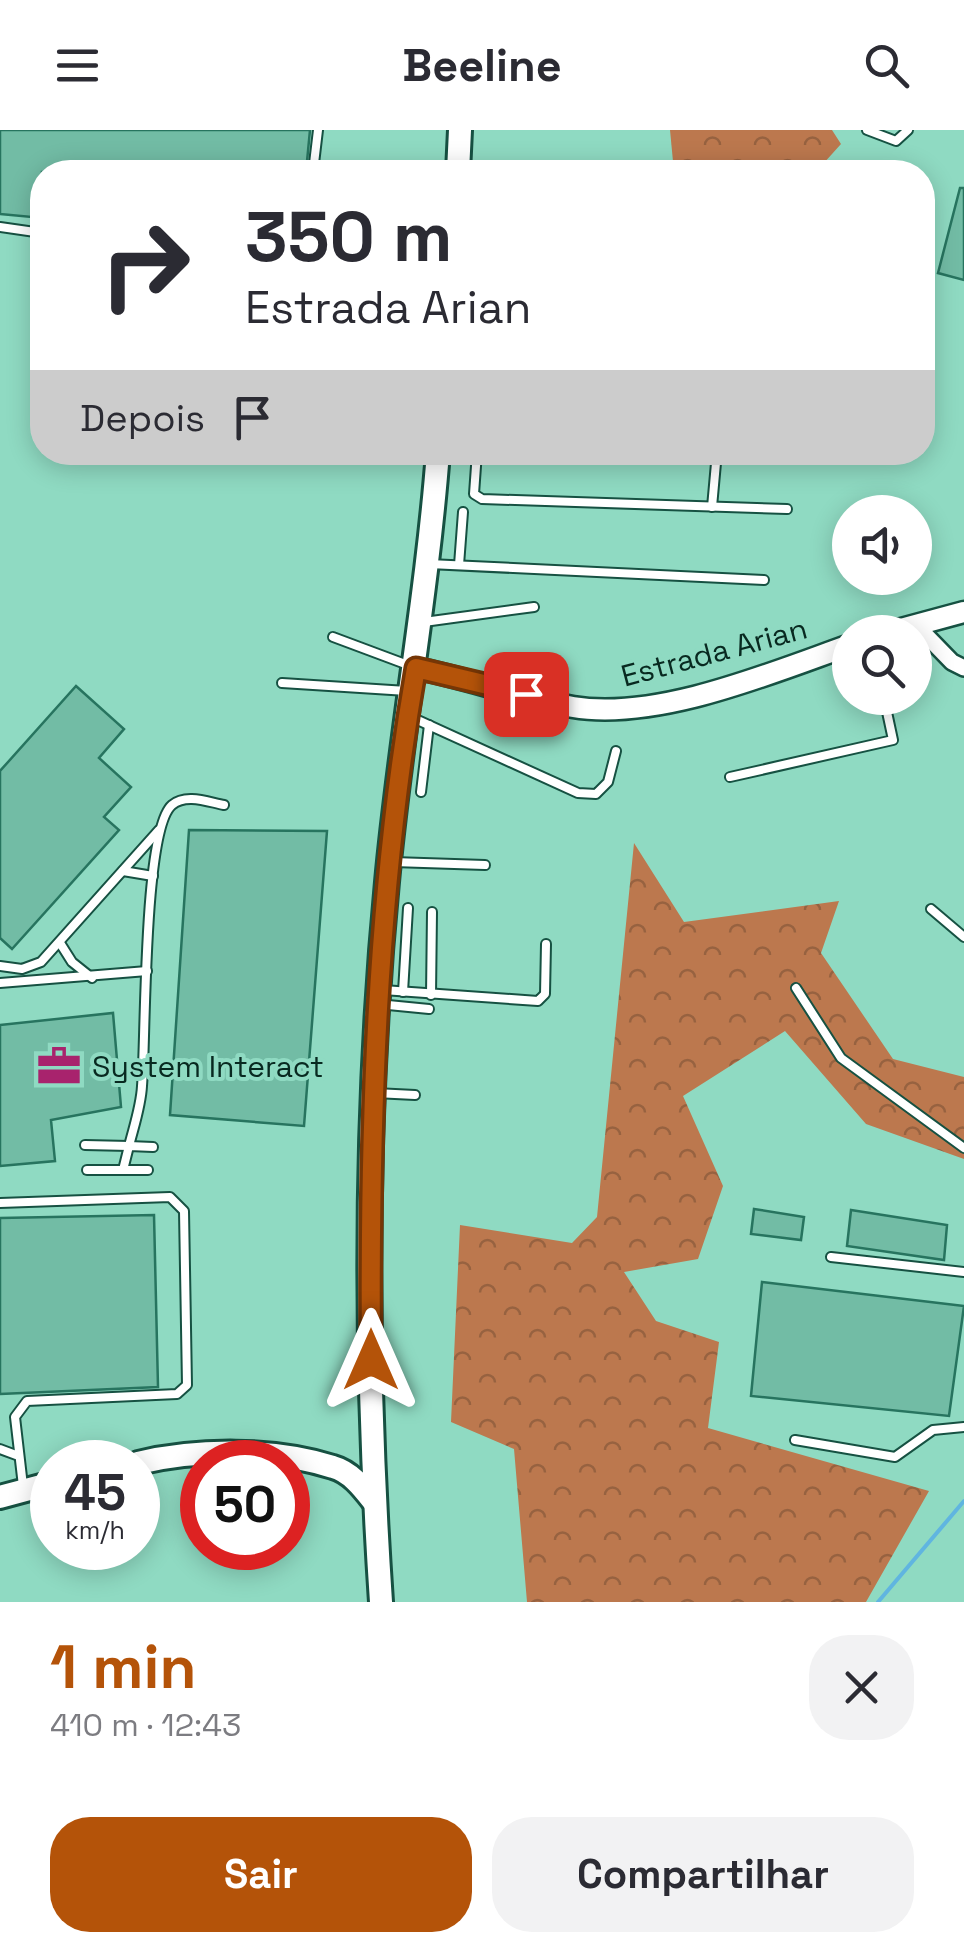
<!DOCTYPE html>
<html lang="pt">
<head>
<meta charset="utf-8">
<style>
  :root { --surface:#fff; --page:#f2f2f3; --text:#2b2b33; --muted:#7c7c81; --accent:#b45309 }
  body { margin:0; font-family:"Space Grotesk",sans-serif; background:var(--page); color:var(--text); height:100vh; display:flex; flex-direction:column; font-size:38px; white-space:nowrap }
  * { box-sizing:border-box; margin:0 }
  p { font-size:32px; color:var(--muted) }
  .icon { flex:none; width:55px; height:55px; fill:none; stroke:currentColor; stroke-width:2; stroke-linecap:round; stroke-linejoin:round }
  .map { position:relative; height:1472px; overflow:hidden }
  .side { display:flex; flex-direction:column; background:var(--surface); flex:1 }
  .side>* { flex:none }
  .hud { position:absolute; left:30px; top:30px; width:905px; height:305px; border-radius:40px; box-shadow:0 5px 25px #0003; background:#fff; color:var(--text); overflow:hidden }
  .buttons { position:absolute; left:832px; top:365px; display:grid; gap:20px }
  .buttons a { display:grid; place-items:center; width:100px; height:100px; border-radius:50%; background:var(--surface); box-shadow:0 5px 25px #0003; font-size:50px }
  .speed { position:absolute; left:30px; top:1310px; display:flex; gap:20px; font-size:50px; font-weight:700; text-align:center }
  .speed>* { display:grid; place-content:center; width:130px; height:130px; border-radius:50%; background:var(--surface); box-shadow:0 5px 25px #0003; line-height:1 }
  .speed small { font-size:25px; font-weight:400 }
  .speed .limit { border:15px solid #d22; background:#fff; color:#111 }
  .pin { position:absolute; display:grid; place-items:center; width:85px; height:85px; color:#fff; margin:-42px; border-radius:20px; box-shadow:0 5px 15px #0006 }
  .me { position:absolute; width:110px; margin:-55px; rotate:0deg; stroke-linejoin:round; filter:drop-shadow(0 0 8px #0008) }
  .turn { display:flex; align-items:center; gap:35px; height:210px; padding:0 50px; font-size:45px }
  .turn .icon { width:130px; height:130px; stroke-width:2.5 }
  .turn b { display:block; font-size:70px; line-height:85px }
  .then { display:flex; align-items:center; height:95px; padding:0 50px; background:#0003; gap:20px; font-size:38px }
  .round { display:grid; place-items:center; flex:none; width:105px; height:105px; border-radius:40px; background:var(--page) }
  .overview { display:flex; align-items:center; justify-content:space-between; height:170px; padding:0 50px }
  h1 { font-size:60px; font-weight:700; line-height:75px; color:var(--accent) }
  .cta { display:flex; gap:20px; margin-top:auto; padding:20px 50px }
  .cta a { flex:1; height:115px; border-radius:40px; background:var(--accent); color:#fff; font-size:40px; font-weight:700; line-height:115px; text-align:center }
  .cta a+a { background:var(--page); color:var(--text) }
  header { display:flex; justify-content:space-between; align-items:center; height:130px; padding:0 50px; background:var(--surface); font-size:45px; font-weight:700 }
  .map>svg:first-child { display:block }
  .forest { fill:url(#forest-crowns) }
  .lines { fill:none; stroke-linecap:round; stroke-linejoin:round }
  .stream { stroke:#60b5e0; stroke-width:4 }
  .building { fill:#72bca5; stroke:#27745f; stroke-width:2.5 }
  .service-casing { stroke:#165142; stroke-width:12 }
  .minor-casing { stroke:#165142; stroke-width:20 }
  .tertiary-casing { stroke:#165142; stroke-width:25 }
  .secondary-casing { stroke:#165142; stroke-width:28 }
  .service { stroke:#fff; stroke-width:8 }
  .minor { stroke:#fff; stroke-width:15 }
  .tertiary { stroke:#fff; stroke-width:20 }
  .secondary { stroke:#fff; stroke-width:22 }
  .route-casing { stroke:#753606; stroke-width:25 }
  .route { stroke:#b45309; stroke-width:18 }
  .labels { text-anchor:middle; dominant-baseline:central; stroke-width:8; stroke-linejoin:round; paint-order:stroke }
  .street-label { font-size:30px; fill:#082920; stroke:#8fdac2 }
  .poi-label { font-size:30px; fill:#082920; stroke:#8fdac2; text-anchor:start }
</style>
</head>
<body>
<header><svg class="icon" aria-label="menu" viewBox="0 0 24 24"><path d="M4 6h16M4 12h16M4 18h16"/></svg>Beeline<svg class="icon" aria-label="search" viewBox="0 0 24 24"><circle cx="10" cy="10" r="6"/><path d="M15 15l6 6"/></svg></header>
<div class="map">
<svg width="964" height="1472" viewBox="0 0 964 1472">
  <defs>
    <pattern id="forest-crowns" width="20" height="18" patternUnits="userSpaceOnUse" patternTransform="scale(2.5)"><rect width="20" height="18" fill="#bc784e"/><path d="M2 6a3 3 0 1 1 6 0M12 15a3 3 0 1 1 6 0" fill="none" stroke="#976240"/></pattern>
  </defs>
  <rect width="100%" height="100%" fill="#8fdac2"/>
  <!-- forest -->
  <g class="forest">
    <polygon points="670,0 832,0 841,14 823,34 826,42 674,42"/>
    <polygon points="634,713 684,792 839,771 821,823 893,929 964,947 964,1029 866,994 785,901 683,966 723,1056 698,1129 624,1142 656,1191 719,1212 708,1298 929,1361 866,1472 527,1472 514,1319 451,1292 460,1095 572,1113 597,1087"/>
  </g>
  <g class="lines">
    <!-- stream -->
    <polyline class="stream" points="878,1472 964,1371"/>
  </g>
  <!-- building -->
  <g class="building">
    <polygon points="0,0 310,0 306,42 42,42 42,88 0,84"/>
    <polygon points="960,58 964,58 964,150 938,143"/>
    <polygon points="76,556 124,599 99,628 131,657 104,687 119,700 12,819 0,808 0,641"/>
    <polygon points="189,700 327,701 304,996 170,985"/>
    <polygon points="113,883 121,977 51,990 55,1031 0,1036 0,895"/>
    <polygon points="754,1079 804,1087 801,1110 751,1104"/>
    <polygon points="851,1080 947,1095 944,1130 847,1116"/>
    <polygon points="154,1085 158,1257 0,1264 0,1088"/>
    <polygon points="762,1152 964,1176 949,1286 751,1266"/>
  </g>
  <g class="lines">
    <!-- service casing -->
    <g class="service-casing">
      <g id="service">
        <polyline points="867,0 896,11 908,0"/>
        <polyline points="313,42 318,0"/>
        <polyline points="0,97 42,103"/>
        <polyline points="477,322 474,364 482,369 787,379"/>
        <polyline points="712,377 717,322"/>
        <polyline points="429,434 764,450"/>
        <polyline points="459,435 463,382"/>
        <polyline points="424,492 534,477"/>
        <polyline points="333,507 408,535"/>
        <polyline points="282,553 407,561"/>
        <polyline points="411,587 578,663 596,664 608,652 616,621"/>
        <polyline points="730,647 893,610 884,568"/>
        <polyline points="421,662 429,595"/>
        <polyline points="393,732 485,735"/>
        <polyline points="123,741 153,746"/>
        <polyline points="931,779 964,807"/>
        <polyline points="60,813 72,832 92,848"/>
        <polyline points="0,836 22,839 41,832 159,700"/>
        <polyline points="0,853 147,841"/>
        <polyline points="796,858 841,928 964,1018"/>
        <polyline points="383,860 538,871 545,864 546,814"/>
        <polyline points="403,862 408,778"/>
        <polyline points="431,865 432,782"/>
        <polyline points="378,874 429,879"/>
        <polyline points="375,963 415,965"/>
        <path d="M 85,1015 L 129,1016 C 134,996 141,976 142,956 C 146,908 143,700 172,675 C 186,663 208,672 224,675"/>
        <polyline points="87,1040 148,1040"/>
        <polyline points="123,1040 129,1016 153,1017"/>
        <polyline points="0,1073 170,1067 184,1081 187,1255 177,1264 27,1271 15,1287 23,1356"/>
        <polyline points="831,1127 964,1142"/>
        <polyline points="795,1310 895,1327 933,1300 964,1297"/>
        <polyline points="0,1319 16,1325"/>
      </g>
    </g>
    <!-- minor casing -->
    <g class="minor-casing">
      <polyline id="minor" points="916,495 952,532 964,538"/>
    </g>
    <!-- tertiary casing -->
    <g class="tertiary-casing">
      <g id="tertiary">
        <polyline points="890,502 964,482"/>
        <path d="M 416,538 C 468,549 520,567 573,577 C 657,591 771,543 850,515"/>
      </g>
    </g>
    <!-- secondary casing -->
    <g class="secondary-casing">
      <g id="secondary">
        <polyline points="458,42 460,0"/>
        <path d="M 138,1333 C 197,1319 274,1318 333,1337 C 351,1342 363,1358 374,1372"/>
        <polyline points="0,1367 52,1353"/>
        <path d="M 381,1472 C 365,1233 364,991 387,752 C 400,608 427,467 438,322"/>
      </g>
    </g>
    <!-- service -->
    <use href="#service" class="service"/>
    <!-- minor -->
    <use href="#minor" class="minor"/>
    <!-- tertiary -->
    <use href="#tertiary" class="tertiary"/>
    <!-- secondary -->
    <use href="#secondary" class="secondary"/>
  </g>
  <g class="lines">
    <!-- route casing -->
    <g class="route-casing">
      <path id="route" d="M 371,1230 C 369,998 376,767 416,538 L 526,564"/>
    </g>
    <!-- route -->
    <use href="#route" class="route"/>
  </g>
  <!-- icons -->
  <defs>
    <g id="office-bare" transform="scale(3.45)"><path d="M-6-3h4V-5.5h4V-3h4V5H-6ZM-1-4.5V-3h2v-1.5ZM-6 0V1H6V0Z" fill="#a8236d" stroke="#8fdac2" stroke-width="2.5" paint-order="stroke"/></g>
  </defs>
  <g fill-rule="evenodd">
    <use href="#office-bare" x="59" y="936"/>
  </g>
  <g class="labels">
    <!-- street labels -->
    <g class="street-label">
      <text transform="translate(714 522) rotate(-15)">Estrada Arian</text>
    </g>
    <!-- poi labels -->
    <g class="poi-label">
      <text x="92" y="936">System Interact</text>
    </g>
  </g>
</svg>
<div class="buttons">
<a><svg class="icon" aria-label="sound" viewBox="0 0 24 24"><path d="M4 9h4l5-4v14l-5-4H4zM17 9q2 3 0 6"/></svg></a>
<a><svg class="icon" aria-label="search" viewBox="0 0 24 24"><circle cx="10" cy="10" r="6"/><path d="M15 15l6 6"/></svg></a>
</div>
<div class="speed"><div>45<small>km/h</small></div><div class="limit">50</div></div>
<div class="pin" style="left:526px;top:564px;background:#d93025"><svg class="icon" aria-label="arrive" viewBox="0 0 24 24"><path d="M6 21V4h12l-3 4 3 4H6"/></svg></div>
<svg class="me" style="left:371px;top:1230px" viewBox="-20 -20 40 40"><path d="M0-17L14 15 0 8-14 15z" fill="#b45309" stroke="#fff" stroke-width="4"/></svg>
<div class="hud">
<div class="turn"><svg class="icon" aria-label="right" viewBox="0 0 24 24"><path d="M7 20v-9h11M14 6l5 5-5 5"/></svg><div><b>350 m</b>Estrada Arian</div></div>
<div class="then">Depois<svg class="icon" aria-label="arrive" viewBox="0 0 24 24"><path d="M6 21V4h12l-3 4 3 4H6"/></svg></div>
</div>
</div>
<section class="side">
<div class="overview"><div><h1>1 min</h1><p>410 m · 12:43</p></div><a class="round"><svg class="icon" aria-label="close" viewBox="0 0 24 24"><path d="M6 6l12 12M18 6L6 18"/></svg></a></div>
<div class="cta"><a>Sair</a><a>Compartilhar</a></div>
</section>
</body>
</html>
